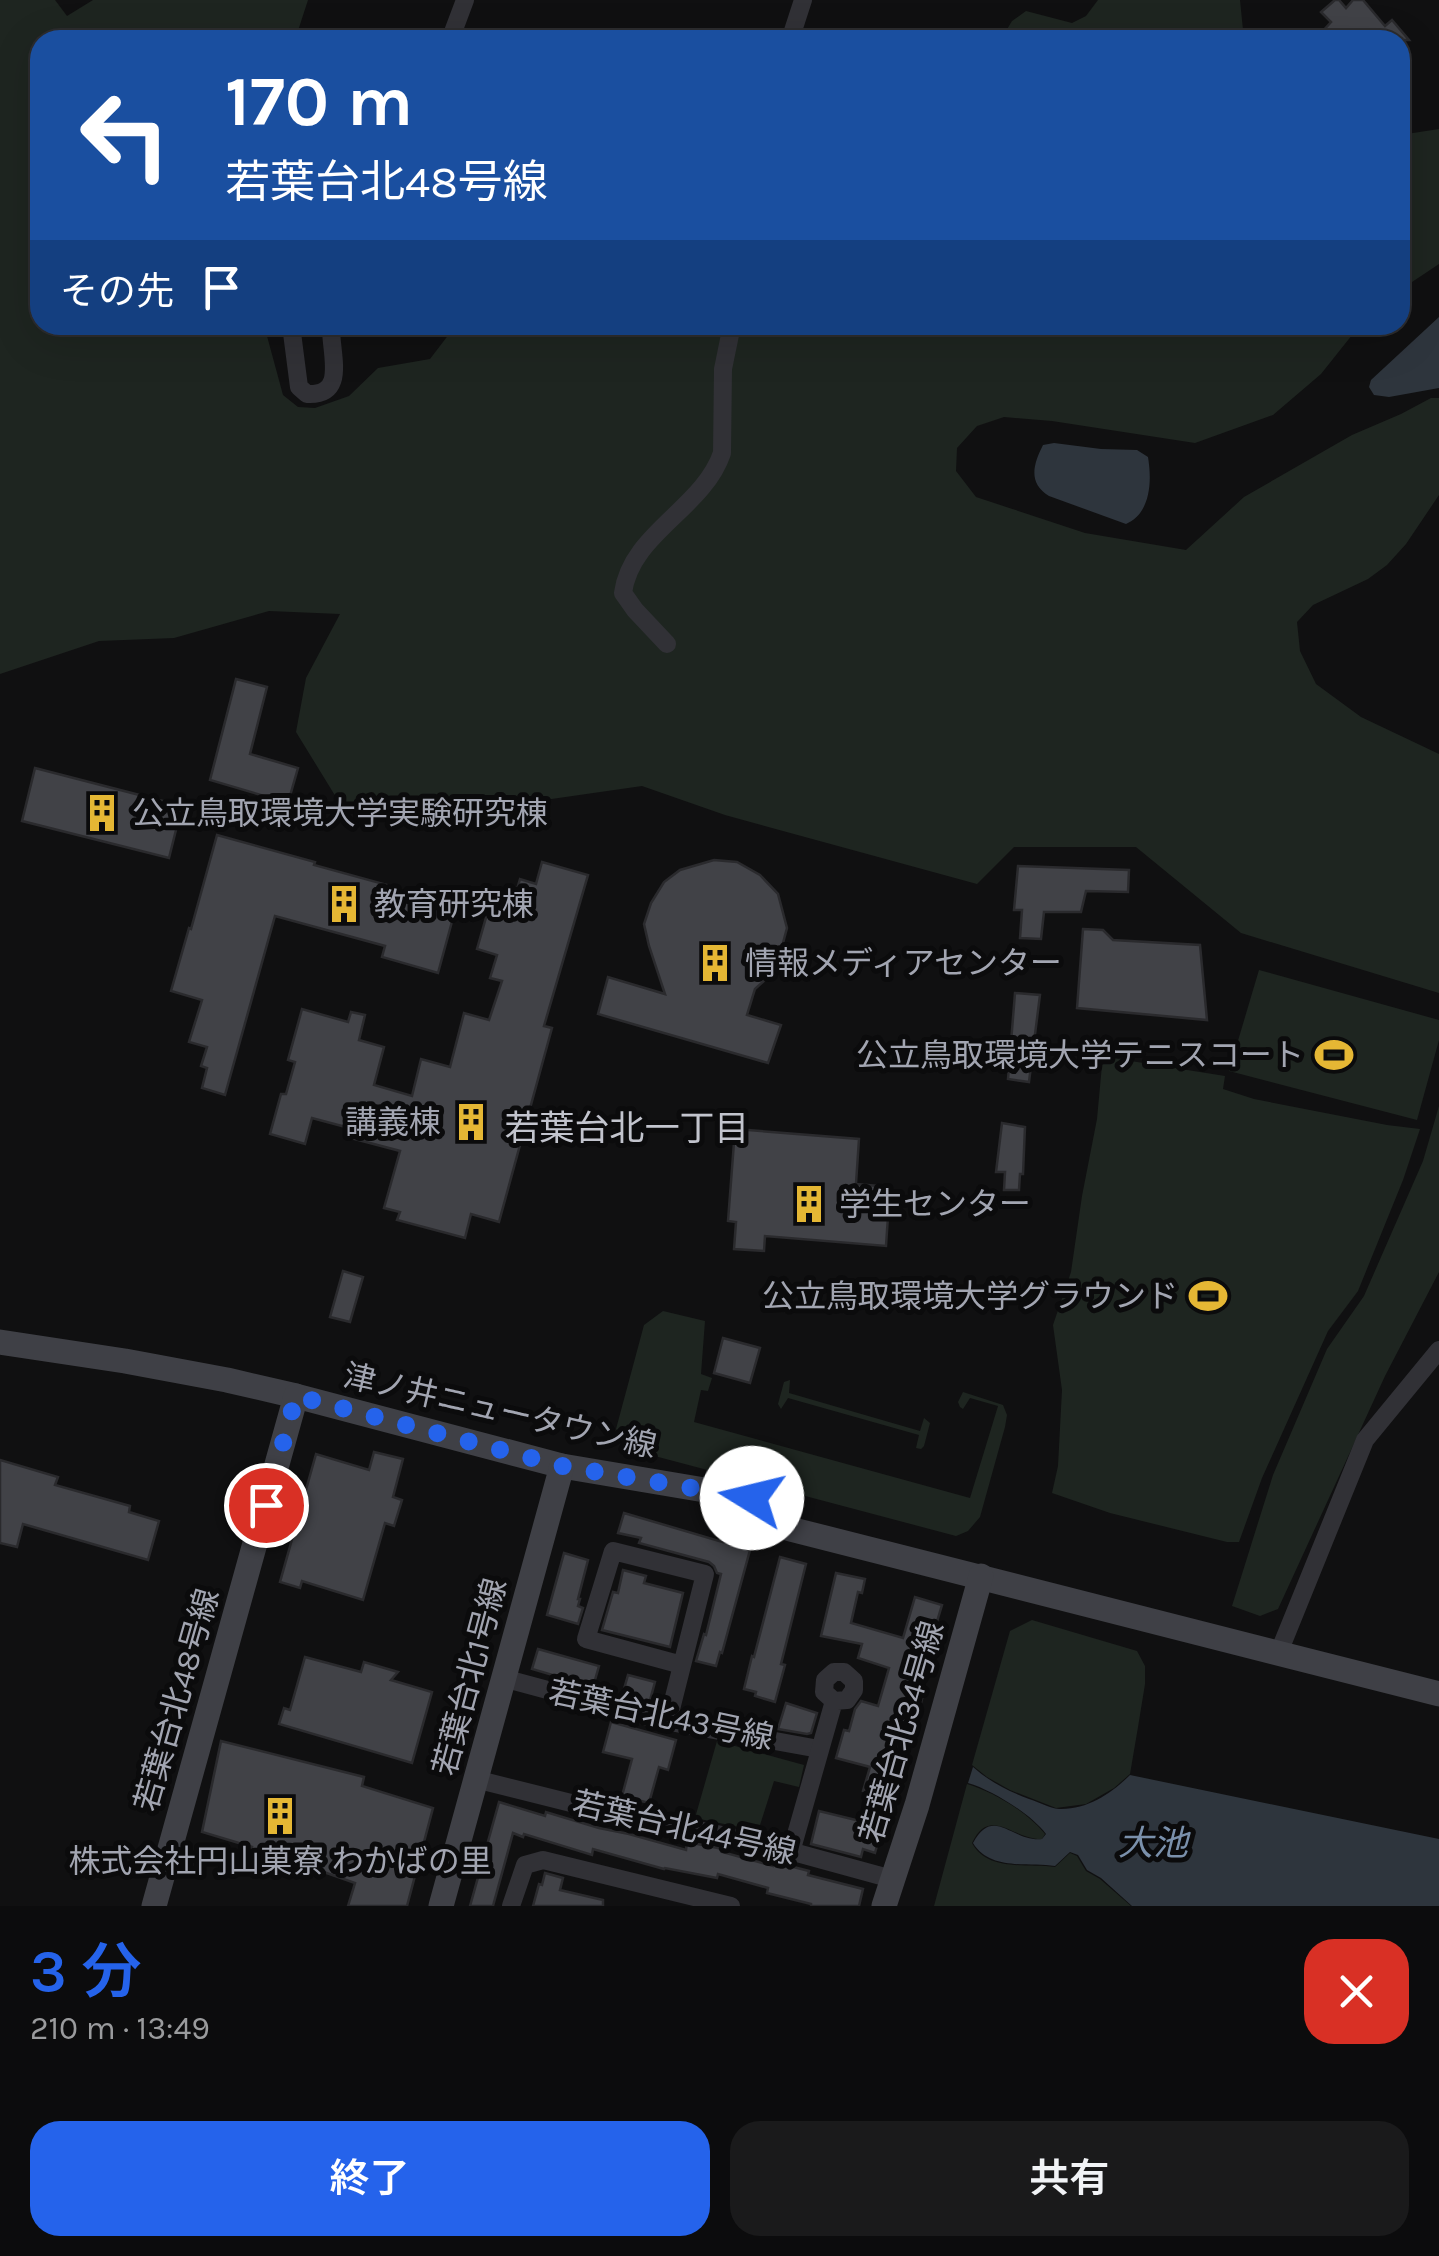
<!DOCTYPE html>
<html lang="ja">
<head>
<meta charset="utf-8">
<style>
  :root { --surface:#0c0c0d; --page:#1a1a1b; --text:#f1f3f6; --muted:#9a9b9d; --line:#2c2c2e; --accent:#2563eb }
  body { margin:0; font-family:Karla,"Noto Sans JP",sans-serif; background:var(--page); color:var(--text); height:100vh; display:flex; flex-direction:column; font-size:38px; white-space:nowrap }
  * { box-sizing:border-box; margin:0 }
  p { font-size:32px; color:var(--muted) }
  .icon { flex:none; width:55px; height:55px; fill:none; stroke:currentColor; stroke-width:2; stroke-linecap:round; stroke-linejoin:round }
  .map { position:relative; height:1906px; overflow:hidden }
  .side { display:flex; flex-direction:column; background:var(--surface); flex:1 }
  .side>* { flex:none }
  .banner { position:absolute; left:30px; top:30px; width:1380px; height:305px; border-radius:30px; box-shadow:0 10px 40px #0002,0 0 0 2px var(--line); background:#1a4fa0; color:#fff; overflow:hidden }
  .pin { position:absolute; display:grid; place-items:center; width:85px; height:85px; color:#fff; margin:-42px; border:5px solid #fff; border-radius:50%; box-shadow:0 2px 10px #0007 }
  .me { position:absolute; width:110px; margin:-55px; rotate:279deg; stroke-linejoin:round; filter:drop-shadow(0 0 8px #0008) }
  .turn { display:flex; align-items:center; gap:35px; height:210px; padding:0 30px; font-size:45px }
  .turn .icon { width:130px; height:130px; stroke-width:2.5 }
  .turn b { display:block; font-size:70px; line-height:85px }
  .then { display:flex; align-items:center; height:95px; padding:0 30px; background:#0003; gap:20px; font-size:38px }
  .round { display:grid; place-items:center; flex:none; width:105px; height:105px; border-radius:30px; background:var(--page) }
  .headline { display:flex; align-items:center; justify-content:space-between; height:170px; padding:0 30px }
  h1 { font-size:60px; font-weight:600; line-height:75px; color:var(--accent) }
  .primary-button { display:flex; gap:20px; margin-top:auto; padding:20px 30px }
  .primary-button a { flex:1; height:115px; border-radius:30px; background:var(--accent); color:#fff; font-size:40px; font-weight:600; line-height:115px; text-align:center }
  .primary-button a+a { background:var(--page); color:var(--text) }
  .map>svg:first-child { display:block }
  .green { fill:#1e2520 }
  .water { fill:#2e353d }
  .building { fill:#414247; stroke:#2a2a2d; stroke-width:2.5 }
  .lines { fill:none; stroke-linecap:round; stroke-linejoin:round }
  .street { stroke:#313136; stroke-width:18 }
  .secondary { stroke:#3f4046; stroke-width:25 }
  .route { stroke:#2563eb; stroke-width:18; stroke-dasharray:0 32.4 }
  .labels { text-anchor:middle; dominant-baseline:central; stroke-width:10; stroke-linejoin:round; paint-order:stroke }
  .poi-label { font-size:32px; fill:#a2a5b1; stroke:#0b0b0c; text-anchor:start }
  .street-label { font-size:32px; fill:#a2a5b1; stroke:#0b0b0c }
  .neighbourhood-label { font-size:35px; fill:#c2c4cd; stroke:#0b0b0c }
  .water-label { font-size:35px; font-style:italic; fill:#7a90ab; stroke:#0b0b0c }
</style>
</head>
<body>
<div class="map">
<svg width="1439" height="1906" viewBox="0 0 1439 1906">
  <rect width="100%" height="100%" fill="#101011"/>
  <!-- green -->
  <g class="green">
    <polygon points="0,0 55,0 67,16 93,0 308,0 295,40 40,40 40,325 264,325 283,395 298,407 315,408 349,396 378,368 430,359 456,325 1360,325 1321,374 1273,415 1195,443 1052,421 1004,417 977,426 957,448 956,471 976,497 1085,533 1186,550 1244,497 1352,435 1401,414 1431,398 1439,398 1439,495 1406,544 1387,565 1368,579 1313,605 1297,622 1300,651 1316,684 1361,717 1439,754 1439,993 1241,933 1136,847 1014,847 977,884 725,815 642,786 502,806 448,820 395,816 339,802 296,732 306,678 340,614 269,611 174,638 99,641 0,674"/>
    <polygon points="1098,0 1240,0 1244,40 1005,40 1003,36 1012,21 1026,11 1072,23 1086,16"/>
    <polygon points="1439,129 1439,264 1400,290 1400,135"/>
    <polygon points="1259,970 1439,1020 1439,1040 1417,1120 1229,1071"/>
    <polygon points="1112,1058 1225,1076 1223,1089 1254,1099 1387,1125 1420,1129 1403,1180 1358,1291 1328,1331 1262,1478 1239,1542 1227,1542 1110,1513 1052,1493 1058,1466 1062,1390 1053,1325 1071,1272 1082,1196 1097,1119 1102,1065"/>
    <polygon points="1439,1106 1439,1272 1385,1376 1278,1609 1260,1616 1232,1606 1273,1475 1327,1349 1364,1296 1423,1161"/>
    <polygon points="663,1311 705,1321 701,1374 712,1378 708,1391 701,1390 694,1422 970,1498 998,1406 970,1398 963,1409 960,1407 958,1402 963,1392 1003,1405 1007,1415 1005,1427 980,1517 968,1531 956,1536 632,1450 616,1429 644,1325"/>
    <polygon points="790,1380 789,1393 920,1431 924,1418 930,1423 924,1446 921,1449 916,1448 919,1435 788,1398 781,1409 778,1404 784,1382"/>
    <polygon points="1032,1620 1137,1651 1145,1666 1145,1684 1138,1727 1130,1774 1114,1788 1086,1804 1056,1808 1010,1790 987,1777 972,1765 1010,1631"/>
    <polygon points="717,1741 804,1765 799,1787 774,1781 760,1825 742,1823 739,1827 695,1818"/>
    <path d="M 967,1784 C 994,1792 1027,1812 1045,1834 L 1042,1839 C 1013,1840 990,1805 972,1843 C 987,1872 1028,1863 1055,1867 L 1070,1853 L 1077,1856 L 1086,1871 L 1100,1879 L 1131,1906 L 934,1906 Z"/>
  </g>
  <!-- water -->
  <g class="water">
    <polygon points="1439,317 1439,388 1389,397 1374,395 1369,387 1371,380"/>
    <path d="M 1054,443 L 1101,449 L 1137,450 L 1148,457 C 1152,481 1151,513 1126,524 L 1049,496 C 1028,483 1033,465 1043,445 Z"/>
    <path d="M 973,1767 C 990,1782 1008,1791 1029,1799 C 1039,1802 1049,1808 1059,1809 C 1087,1810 1112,1793 1130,1775 L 1439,1839 L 1439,1906 L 1132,1906 L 1101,1878 L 1087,1870 L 1078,1855 L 1070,1852 L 1055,1866 C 1028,1862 990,1871 973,1843 C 994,1805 1011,1842 1042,1839 L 1046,1834 C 1031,1814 992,1790 968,1783 Z"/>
  </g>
  <!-- building -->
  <g class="building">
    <polygon points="1335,0 1339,0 1346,8 1353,0 1363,0 1385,26 1392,20 1409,40 1330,40 1322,32 1331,22 1321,12"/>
    <polygon points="236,679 267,687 250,754 298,768 288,803 210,780"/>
    <polygon points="35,768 182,806 169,858 22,821"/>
    <polygon points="217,835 315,862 314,865 391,886 390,889 456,907 438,973 382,957 385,946 275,916 225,1095 202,1088 207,1068 201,1066 207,1047 189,1042 202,1000 171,991 189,928 191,929"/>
    <polygon points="714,860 737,862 760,875 778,894 787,928 779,958 765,980 755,989 747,1015 781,1025 768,1063 598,1014 608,977 665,994 649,946 644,924 651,903 664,882 680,870"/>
    <polygon points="542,862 588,875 544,1026 552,1028 499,1222 471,1214 465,1238 397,1220 400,1212 384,1208 400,1151 351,1138 353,1129 312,1118 305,1144 270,1134 281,1094 286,1094 295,1062 288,1060 302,1009 348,1022 351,1012 365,1015 359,1040 384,1047 374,1085 412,1096 421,1059 450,1067 464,1013 489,1020 502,981 490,978 497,955 477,949 491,900 512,906 520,879 536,884"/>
    <polygon points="1018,866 1129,870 1128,892 1086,891 1081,912 1044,912 1041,939 1020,938 1022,910 1014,910"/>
    <polygon points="1083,929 1103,930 1113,940 1200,945 1207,1020 1077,1008"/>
    <polygon points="1015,993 1040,995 1029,1082 1008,1079"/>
    <polygon points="1002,1123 1025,1127 1023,1174 1020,1174 1019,1190 1004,1190 1005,1172 996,1172"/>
    <polygon points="735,1129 859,1139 856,1184 890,1187 886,1246 765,1236 764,1251 734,1249 736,1222 728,1221"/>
    <polygon points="343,1271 363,1277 350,1322 330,1317"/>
    <polygon points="723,1338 760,1348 750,1383 714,1373"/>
    <polygon points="374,1452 403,1459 393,1497 402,1500 394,1526 385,1523 363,1600 302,1581 300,1588 280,1582 316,1454 369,1470"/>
    <polygon points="0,1460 58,1477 55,1485 130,1506 129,1512 159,1521 148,1560 23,1524 17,1547 0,1543"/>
    <polygon points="624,1513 750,1550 722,1653 720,1652 716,1666 696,1661 704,1634 706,1635 721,1574 717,1573 714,1566 709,1562 639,1543 641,1538 618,1533"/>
    <polygon points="564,1553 588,1560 578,1599 580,1599 578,1606 583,1608 578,1624 547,1615"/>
    <polygon points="780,1557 806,1564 781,1664 785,1665 775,1702 755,1696 756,1692 744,1689 752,1656 754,1657"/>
    <polygon points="623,1570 646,1576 644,1583 683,1593 670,1647 602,1630 613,1592 618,1593"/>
    <polygon points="836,1573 865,1579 862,1593 858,1592 851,1623 903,1638 915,1597 942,1605 914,1697 922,1699 912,1738 894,1733 883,1778 895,1782 875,1853 863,1849 861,1857 811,1844 819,1811 860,1821 869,1793 863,1791 870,1767 836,1758 844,1730 849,1731 855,1709 861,1701 878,1706 889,1668 858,1658 862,1644 821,1636"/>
    <polygon points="538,1649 599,1666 593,1687 532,1669"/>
    <polygon points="305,1657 361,1672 364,1662 398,1672 391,1680 432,1692 412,1763 279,1724 284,1708 290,1710"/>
    <polygon points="628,1675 655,1682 649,1704 622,1696"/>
    <polygon points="786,1703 817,1713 811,1733 807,1734 778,1729"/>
    <polygon points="611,1722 676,1740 668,1770 659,1767 649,1803 622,1796 632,1759 603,1752"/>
    <polygon points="221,1741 364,1777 362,1786 433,1808 407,1906 348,1906 355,1883 270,1853 266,1869 249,1864 252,1847 202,1832"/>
    <polygon points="499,1802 545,1816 546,1812 599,1828 629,1834 686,1850 687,1842 723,1849 722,1852 773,1866 774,1862 809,1871 808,1875 863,1889 859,1906 811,1906 811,1904 767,1893 768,1888 718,1874 717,1878 665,1868 664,1869 593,1849 592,1855 524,1834 523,1837 513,1833 493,1906 470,1906"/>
    <polygon points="545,1873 563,1878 560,1890 603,1900 603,1906 533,1906 539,1884 542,1885"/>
  </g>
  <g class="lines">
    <!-- street -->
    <g class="street">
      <polyline points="450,40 465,0"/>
      <polyline points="790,40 803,0"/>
      <path d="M 291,325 L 299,387 L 307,394 C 348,396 330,354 331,325"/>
      <path d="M 667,644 L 635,610 L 623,593 C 631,533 703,509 722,453 L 723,369 L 732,325"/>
      <polyline points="1279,1652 1365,1440 1439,1350"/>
      <polyline points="503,1678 659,1720 819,1749"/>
      <polyline points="668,1721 705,1574 613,1551 586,1639 682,1665"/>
      <polyline points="475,1779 579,1805 764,1844 892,1879"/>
      <polyline points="791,1852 834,1701 824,1692 825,1680 834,1672 844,1672 854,1681 854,1690 847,1700 834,1701"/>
      <polyline points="511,1906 525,1865 543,1860 731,1906"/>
    </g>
    <!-- secondary -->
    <g class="secondary">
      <polyline points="0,1342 125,1361 227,1380 296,1396 562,1466 752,1498 790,1529 1439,1694"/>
      <polyline points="154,1906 296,1396"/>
      <polyline points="441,1906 562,1466"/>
      <polyline points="884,1906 917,1805 981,1576"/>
    </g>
  </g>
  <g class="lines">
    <!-- route -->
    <polyline class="route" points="266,1505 296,1396 562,1466 752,1498"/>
  </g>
  <!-- icons -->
  <defs>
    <g id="building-bare" transform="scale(3)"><path d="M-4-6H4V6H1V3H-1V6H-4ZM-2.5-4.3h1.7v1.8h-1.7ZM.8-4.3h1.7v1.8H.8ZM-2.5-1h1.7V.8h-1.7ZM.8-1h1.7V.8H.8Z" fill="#e5b734" stroke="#0b0b0c" stroke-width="2.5" paint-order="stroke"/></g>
    <g id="stadium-bare" transform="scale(3)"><path d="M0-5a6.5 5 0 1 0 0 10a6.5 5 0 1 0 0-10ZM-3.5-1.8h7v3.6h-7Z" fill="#e5b734" stroke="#0b0b0c" stroke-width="2.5" paint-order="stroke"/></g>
  </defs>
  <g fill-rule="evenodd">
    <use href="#building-bare" x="102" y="813"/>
    <use href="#building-bare" x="344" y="904"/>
    <use href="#building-bare" x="715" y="963"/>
    <use href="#stadium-bare" x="1334" y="1055"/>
    <use href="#building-bare" x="471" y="1122"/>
    <use href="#building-bare" x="809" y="1204"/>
    <use href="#stadium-bare" x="1208" y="1296"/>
    <use href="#building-bare" x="280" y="1816"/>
  </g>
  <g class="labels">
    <!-- poi labels -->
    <g class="poi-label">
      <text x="132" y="813">公立鳥取環境大学実験研究棟</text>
      <text x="374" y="904">教育研究棟</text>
      <text x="745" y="963">情報メディアセンター</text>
      <text x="1304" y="1055" text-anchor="end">公立鳥取環境大学テニスコート</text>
      <text x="441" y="1122" text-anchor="end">講義棟</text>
      <text x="839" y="1204">学生センター</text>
      <text x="1178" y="1296" text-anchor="end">公立鳥取環境大学グラウンド</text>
      <text x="280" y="1861" text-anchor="middle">株式会社円山菓寮 わかばの里</text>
    </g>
    <!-- street labels -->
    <g class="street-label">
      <text transform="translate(500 1411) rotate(13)">津ノ井ニュータウン線</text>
      <text transform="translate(470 1677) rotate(-75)">若葉台北1号線</text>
      <text transform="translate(177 1700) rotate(-74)">若葉台北48号線</text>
      <text transform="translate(661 1715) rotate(12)">若葉台北43号線</text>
      <text transform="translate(902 1732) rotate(-74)">若葉台北34号線</text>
      <text transform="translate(684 1828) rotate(13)">若葉台北44号線</text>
    </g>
    <!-- neighbourhood labels -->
    <g class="neighbourhood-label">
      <text x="627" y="1128">若葉台北一丁目</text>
    </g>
    <!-- water labels -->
    <g class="water-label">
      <text x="1153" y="1843">大池</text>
    </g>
  </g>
</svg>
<div class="pin" style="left:266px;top:1505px;background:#d93025"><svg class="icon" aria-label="arrive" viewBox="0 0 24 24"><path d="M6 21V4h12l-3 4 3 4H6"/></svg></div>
<svg class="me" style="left:752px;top:1498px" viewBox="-20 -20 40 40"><circle r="19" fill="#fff"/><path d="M0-13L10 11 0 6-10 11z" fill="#2563eb"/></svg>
<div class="banner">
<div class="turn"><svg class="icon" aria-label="left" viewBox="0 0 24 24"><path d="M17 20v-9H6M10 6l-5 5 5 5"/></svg><div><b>170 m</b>若葉台北48号線</div></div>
<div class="then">その先<svg class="icon" aria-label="arrive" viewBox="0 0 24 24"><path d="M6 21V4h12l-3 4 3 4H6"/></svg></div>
</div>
</div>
<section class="side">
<div class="headline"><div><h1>3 分</h1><p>210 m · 13:49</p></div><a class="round" style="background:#d93025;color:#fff"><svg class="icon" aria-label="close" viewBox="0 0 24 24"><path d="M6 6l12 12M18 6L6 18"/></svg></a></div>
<div class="primary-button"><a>終了</a><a>共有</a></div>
</section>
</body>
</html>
